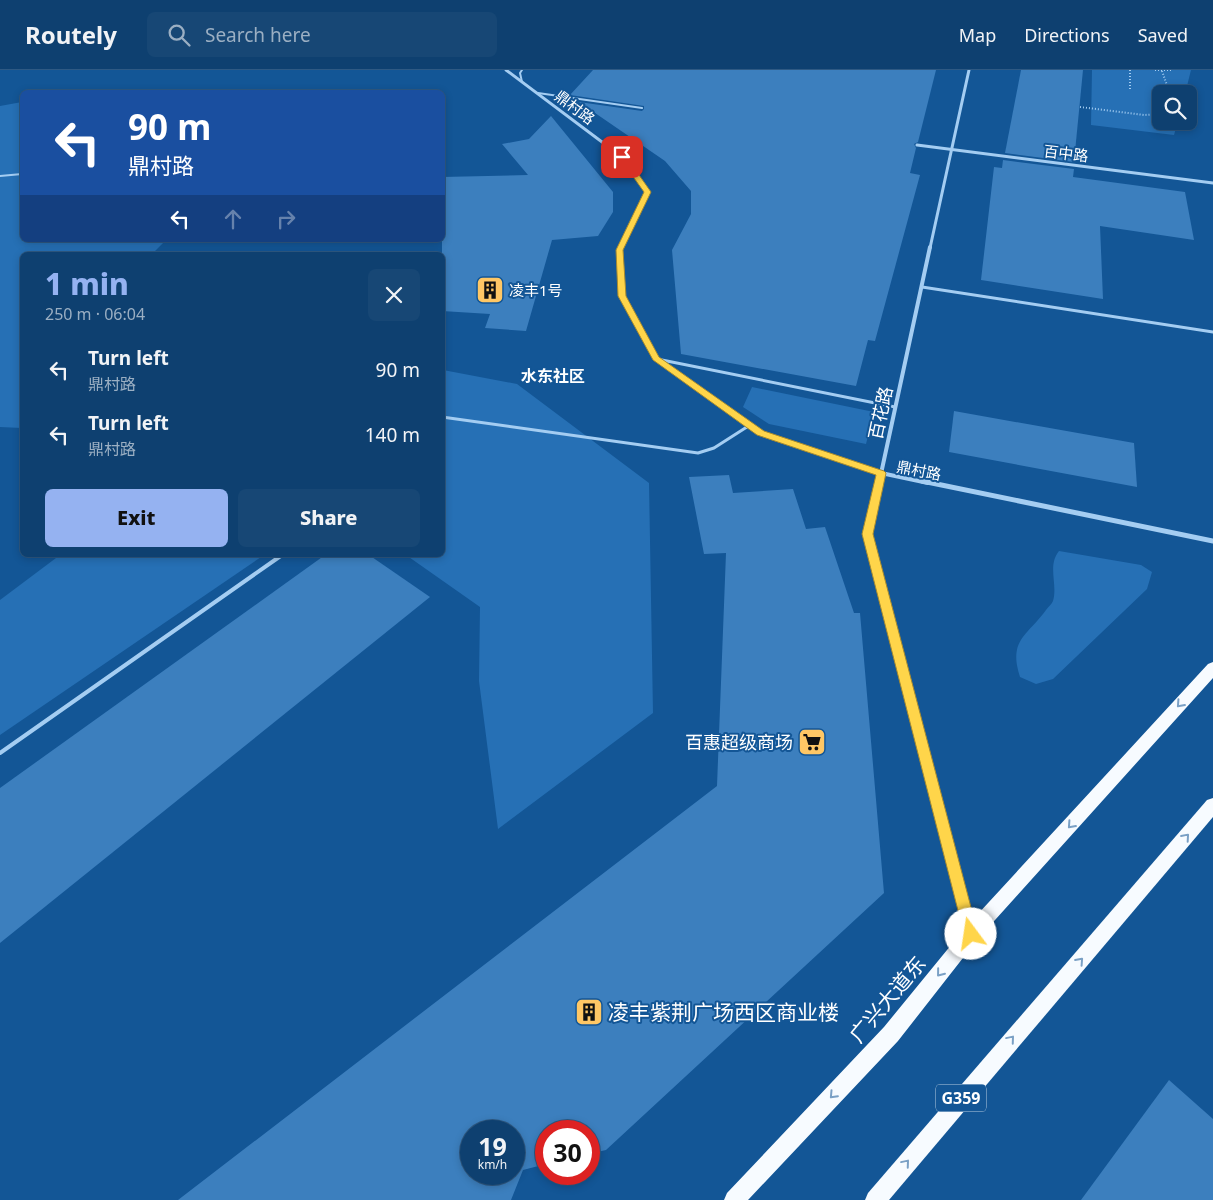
<!DOCTYPE html>
<html lang="en">
<head>
<meta charset="utf-8">
<style>
  :root { --surface:#0e4070; --page:#174775; --text:#f1f3f6; --muted:#9bafc3; --line:#2e5983; --accent:#95b2f1 }
  body { margin:0; font-family:"Noto Sans","Noto Sans SC",sans-serif; background:var(--page); color:var(--text); height:100vh; display:flex; flex-direction:column; font-size:19px; white-space:nowrap }
  * { box-sizing:border-box; margin:0 }
  p { font-size:16px; color:var(--muted) }
  .icon { flex:none; width:28px; height:28px; fill:none; stroke:currentColor; stroke-width:2; stroke-linecap:round; stroke-linejoin:round }
  .map { position:relative; flex:1; overflow:hidden }
  .details { position:absolute; left:20px; top:182px; width:425px; height:305px; display:flex; flex-direction:column; background:var(--surface); border-radius:8px; box-shadow:0 2px 8px #0003,0 0 0 1px var(--line) }
  .details>* { flex:none }
  .banner { position:absolute; left:20px; top:20px; width:425px; height:152px; border-radius:8px; box-shadow:0 2px 8px #0003,0 0 0 1px var(--line); background:#1a4fa0; color:#fff; overflow:hidden }
  .tools { position:absolute; left:1152px; top:15px; display:grid; gap:10px }
  .tools a { display:grid; place-items:center; width:45px; height:45px; border-radius:8px; background:var(--surface); box-shadow:0 2px 8px #0003,0 0 0 1px var(--line); font-size:25px }
  .speed { position:absolute; left:460px; top:1050px; display:flex; gap:10px; font-size:25px; font-weight:700; text-align:center }
  .speed>* { display:grid; place-content:center; width:65px; height:65px; border-radius:50%; background:var(--surface); box-shadow:0 2px 8px #0003,0 0 0 1px var(--line); line-height:1 }
  .speed small { font-size:12px; font-weight:400 }
  .speed .limit { border:8px solid #d22; background:#fff; color:#111 }
  .pin { position:absolute; display:grid; place-items:center; width:42px; height:42px; color:#fff; margin:-21px; border-radius:10px; box-shadow:0 2px 8px #0006 }
  .me { position:absolute; width:55px; margin:-28px; rotate:346deg; stroke-linejoin:round; filter:drop-shadow(0 0 4px #0008) }
  .turn { display:flex; align-items:center; gap:18px; height:105px; padding:0 25px; font-size:22px }
  .turn .icon { width:65px; height:65px; stroke-width:2.5 }
  .turn b { display:block; font-size:35px; line-height:42px }
  .lanes { display:flex; align-items:center; height:48px; padding:0 25px; background:#0003; justify-content:center; gap:25px; direction:ltr }
  .lanes .off { opacity:.35 }
  .round { display:grid; place-items:center; flex:none; width:52px; height:52px; border-radius:8px; background:var(--page) }
  .headline { display:flex; align-items:center; justify-content:space-between; height:85px; padding:0 25px }
  h1 { font-size:30px; font-weight:800; line-height:38px; color:var(--accent) }
  .cta { display:flex; gap:10px; margin-top:auto; padding:10px 25px }
  .cta a { flex:1; height:58px; border-radius:8px; background:var(--accent); color:#111; font-size:20px; font-weight:800; line-height:58px; text-align:center }
  .cta a+a { background:var(--page); color:var(--text) }
  ul { padding:0; list-style:none }
  li { display:flex; align-items:center; gap:15px; height:65px; padding:0 25px }
  li div { flex:1 }
  li b { display:block; font-size:19px }
  li em { font-style:normal }
  header { display:flex; align-items:center; gap:30px; box-sizing:border-box; height:70px; padding:0 25px; background:var(--surface); border-bottom:1px solid var(--line) }
  header strong { font-size:24px }
  nav { display:flex; gap:28px; margin-inline-start:auto; font-size:18px }
  .search { width:350px; height:45px; background:var(--page); display:flex; align-items:center; gap:12px; box-sizing:border-box; padding:0 18px; border-radius:8px; color:var(--muted); font-size:19px }
  .map>svg:first-child { display:block }
  .green { fill:#2670b5 }
  .building { fill:#3c7fbe; fill-rule:evenodd }
  .lines { fill:none; stroke-linecap:round; stroke-linejoin:round }
  .path { stroke:#a4cdf2; stroke-width:2; stroke-dasharray:1 2; stroke-linecap:butt }
  .service-far2 { stroke:#a4cdf2; stroke-width:2 }
  .service-far1 { stroke:#a4cdf2; stroke-width:3 }
  .service { stroke:#a4cdf2; stroke-width:4 }
  .minor-far3 { stroke:#a4cdf2; stroke-width:3 }
  .minor-far2 { stroke:#a4cdf2; stroke-width:4 }
  .minor-far1 { stroke:#a4cdf2; stroke-width:5 }
  .minor { stroke:#a4cdf2; stroke-width:6 }
  .trunk { fill:#f7fbff; fill-rule:evenodd }
  .oneway { stroke:#7aa0c5 }
  .route { fill:#ffd54a; stroke:#a68a30 }
  .labels { text-anchor:middle; dominant-baseline:central; stroke-width:4; stroke-linejoin:round; paint-order:stroke }
  .far-street-label { font-size:15px; fill:#fff; stroke:#135696 }
  .far-poi-label { font-size:15px; fill:#fff; stroke:#135696; text-anchor:start }
  .far-quarter-label { font-size:16px; font-weight:bold; fill:#fff; stroke:#135696 }
  .shield { fill:#135696; stroke:#b8cce0; stroke-width:1 }
  .shield-label { font-size:16px; font-weight:bold; fill:#fff }
  .street-label { font-size:18px; fill:#fff; stroke:#135696 }
  .poi-label { font-size:18px; fill:#fff; stroke:#135696; text-anchor:end }
  .near-street-label { font-size:21px; fill:#fff; stroke:#135696 }
  .near-poi-label { font-size:21px; fill:#fff; stroke:#135696; text-anchor:start }
</style>
</head>
<body>
<header>
<strong>Routely</strong>
<div class="search"><svg class="icon" aria-label="search" viewBox="0 0 24 24"><circle cx="10" cy="10" r="6"/><path d="M15 15l6 6"/></svg>Search here</div>
<nav><a>Map</a><a>Directions</a><a>Saved</a></nav>
</header>
<div class="map">
<svg width="1213" height="1130" viewBox="0 0 1213 1130">
  <rect width="100%" height="100%" fill="#135696"/>
  <!-- green -->
  <g class="green">
    <polygon points="1092,0 1191,0 1185,24 1161,24 1161,51 1178,51 1174,65 1091,55"/>
    <polygon points="22,32 22,170 166,170 151,185 22,185 22,358 0,357 0,36"/>
    <polygon points="443,300 517,314 649,413 653,643 498,759 479,611 480,537 406,485 442,485"/>
    <polygon points="752,317 874,342 866,374 769,354 743,337"/>
    <path d="M 1059,481 L 1141,495 L 1152,502 L 1147,519 L 1053,609 L 1036,614 L 1020,607 C 1008,570 1027,566 1046,540 C 1048,537 1052,534 1053,531 C 1058,514 1047,496 1059,481 Z"/>
    <polygon points="60,485 264,485 0,665 0,530"/>
  </g>
  <!-- building -->
  <g class="building">
    <polygon points="593,0 936,0 918,72 914,74 916,78 910,103 920,105 875,271 868,270 856,316 681,284 672,180 691,144 691,121 665,91 579,32 642,41 644,39 644,36 570,25"/>
    <polygon points="1021,0 1083,0 1074,92 1005,83"/>
    <polygon points="551,46 613,122 613,142 598,166 552,170 526,261 485,258 490,244 442,241 442,107 528,105 502,74 529,69"/>
    <polygon points="1003,90 1074,99 1073,107 1185,122 1194,170 1100,156 1103,229 981,210 994,97 1002,98"/>
    <polygon points="954,341 1134,373 1137,417 949,382"/>
    <path d="M 729,405 L 733,423 L 793,419 L 806,459 L 825,457 L 854,543 L 860,543 L 884,823 L 606,1080 L 589,1084 L 589,1061 L 546,1061 L 546,1094 L 523,1100 L 511,1130 L 178,1130 L 717,716 L 726,483 L 704,484 L 689,407 ZM 471,1061 L 514,1061 L 514,1104 L 471,1104 Z"/>
    <polygon points="325,485 369,485 430,527 0,873 0,718"/>
    <polygon points="1169,1010 1213,1049 1213,1130 1081,1130"/>
  </g>
  <g class="lines">
    <!-- path -->
    <g class="path">
      <polyline points="1130,0 1130,19"/>
      <polyline points="1155,0 1172,0"/>
      <polyline points="1162,1 1170,24"/>
      <polyline points="1189,36 1195,37"/>
      <polyline points="1080,37 1144,45 1161,44"/>
    </g>
    <!-- service-far2 -->
    <g class="service-far2">
      <polyline points="522,0 520,3 522,12"/>
      <polyline points="538,23 642,38"/>
      <polyline points="0,106 22,104"/>
    </g>
    <!-- service-far1 -->
    <g class="service-far1">
      <polyline points="922,217 1213,262"/>
      <polyline points="657,289 895,337"/>
      <polyline points="442,347 698,383 714,378 750,355"/>
    </g>
    <!-- service -->
    <polyline class="service" points="0,683 282,485"/>
    <!-- minor-far3 -->
    <g class="minor-far3">
      <polyline points="506,0 622,87 648,122 619,178"/>
      <polyline points="917,75 1213,113"/>
      <polyline points="930,178 969,0"/>
    </g>
    <!-- minor-far2 -->
    <g class="minor-far2">
      <polyline points="620,177 622,226 656,289 761,363 881,403 928,413"/>
      <polyline points="879,413 930,177"/>
    </g>
    <!-- minor-far1 -->
    <g class="minor-far1">
      <polyline points="879,411 868,464 934,722"/>
      <polyline points="922,411 1213,471"/>
    </g>
    <!-- minor -->
    <polyline class="minor" points="934,721 970,861"/>
    <!-- trunk -->
    <g class="trunk">
      <polygon points="1213,592 1213,608 977,870 898,971 748,1130 724,1130 727,1123 884,957 965,858 1208,594"/>
      <polygon points="1213,728 1213,747 889,1130 865,1130 868,1123 1207,730"/>
    </g>
  </g>
  <!-- one-way arrows -->
  <defs><path id="oneway-chevron" d="M-2-3.5L2.5 0L-2 3.5" fill="none" stroke-width="1.6" stroke-linecap="round" stroke-linejoin="round" transform="scale(1.25)"/></defs>
  <g class="oneway">
    <use href="#oneway-chevron" transform="translate(1180 634) rotate(132)"/>
    <use href="#oneway-chevron" transform="translate(1071 755) rotate(132)"/>
    <use href="#oneway-chevron" transform="translate(1186 767) rotate(-49)"/>
    <use href="#oneway-chevron" transform="translate(1080 891) rotate(-48)"/>
    <use href="#oneway-chevron" transform="translate(940 903) rotate(129)"/>
    <use href="#oneway-chevron" transform="translate(1011 969) rotate(-50)"/>
    <use href="#oneway-chevron" transform="translate(833 1025) rotate(133)"/>
    <use href="#oneway-chevron" transform="translate(906 1093) rotate(-50)"/>
  </g>
  <!-- route -->
  <polygon class="route" points="620,85 625,85 651,122 623,180 626,226 659,287 764,361 884,401 886,403 873,464 978,864 976,869 971,871 966,869 964,864 862,464 876,405 757,365 653,290 618,226 616,180 644,122 619,87"/>
  <!-- icons -->
  <defs>
    <g id="building-square" transform="scale(1.4375)"><rect x="-9" y="-9" width="18" height="18" rx="4" fill="#ffc765" stroke="#135696"/><path d="M-4-6H4V6H1V3H-1V6H-4ZM-2.5-4.3h1.7v1.8h-1.7ZM.8-4.3h1.7v1.8H.8ZM-2.5-1h1.7V.8h-1.7ZM.8-1h1.7V.8H.8Z" fill="#111"/></g>
    <g id="supermarket-square" transform="scale(1.4375)"><rect x="-9" y="-9" width="18" height="18" rx="4" fill="#ffc765" stroke="#135696"/><path d="M-6-5.5h2.5l.6 2H6L4.5 2H-2.5L-4.4-4H-6ZM-1.5 3.2a1.3 1.3 0 1 0 .1 0ZM3 3.2a1.3 1.3 0 1 0 .1 0Z" fill="#111"/></g>
  </defs>
  <g fill-rule="evenodd">
    <use href="#building-square" x="490" y="220"/>
    <use href="#supermarket-square" x="812" y="672"/>
    <use href="#building-square" x="589" y="942"/>
  </g>
  <g class="labels">
    <!-- far-street labels -->
    <g class="far-street-label">
      <text transform="translate(575 37) rotate(37)">鼎村路</text>
      <text transform="translate(1066 83) rotate(7)">百中路</text>
      <text transform="translate(919 400) rotate(11)">鼎村路</text>
    </g>
    <!-- far-poi labels -->
    <g class="far-poi-label">
      <text x="509" y="220">凌丰1号</text>
    </g>
    <!-- far-quarter labels -->
    <g class="far-quarter-label">
      <text x="553" y="306">水东社区</text>
    </g>
    <!-- shield labels -->
    <rect class="shield" x="936" y="1014.5" width="50" height="27" rx="4"/>
    <g class="shield-label">
      <text x="961" y="1028">G359</text>
    </g>
    <!-- street labels -->
    <g class="street-label">
      <text transform="translate(880 343) rotate(-78)">百花路</text>
    </g>
    <!-- poi labels -->
    <g class="poi-label">
      <text x="793" y="672">百惠超级商场</text>
    </g>
    <!-- near-street labels -->
    <g class="near-street-label">
      <text transform="translate(887 929) rotate(-50)">广兴大道东</text>
    </g>
    <!-- near-poi labels -->
    <g class="near-poi-label">
      <text x="608" y="942">凌丰紫荆广场西区商业楼</text>
    </g>
  </g>
</svg>
<div class="tools">
<a><svg class="icon" aria-label="search" viewBox="0 0 24 24"><circle cx="10" cy="10" r="6"/><path d="M15 15l6 6"/></svg></a>
</div>
<div class="speed"><div>19<small>km/h</small></div><div class="limit">30</div></div>
<div class="pin" style="left:622px;top:87px;background:#d93025"><svg class="icon" aria-label="arrive" viewBox="0 0 24 24"><path d="M6 21V4h12l-3 4 3 4H6"/></svg></div>
<svg class="me" style="left:971px;top:864px" viewBox="-20 -20 40 40"><circle r="19" fill="#fff"/><path d="M0-13L10 11 0 6-10 11z" fill="#ffd54a"/></svg>
<div class="banner">
<div class="turn"><svg class="icon" aria-label="left" viewBox="0 0 24 24"><path d="M17 20v-9H6M10 6l-5 5 5 5"/></svg><div><b>90 m</b>鼎村路</div></div>
<div class="lanes"><svg class="icon" aria-label="left" viewBox="0 0 24 24"><path d="M17 20v-9H6M10 6l-5 5 5 5"/></svg><svg class="icon off" aria-label="ahead" viewBox="0 0 24 24"><path d="M12 20V5M6 11l6-6 6 6"/></svg><svg class="icon off" aria-label="right" viewBox="0 0 24 24"><path d="M7 20v-9h11M14 6l5 5-5 5"/></svg></div>
</div>
<section class="details">
<div class="headline"><div><h1>1 min</h1><p>250 m · 06:04</p></div><a class="round"><svg class="icon" aria-label="close" viewBox="0 0 24 24"><path d="M6 6l12 12M18 6L6 18"/></svg></a></div>
<ul>
<li><svg class="icon" aria-label="left" viewBox="0 0 24 24"><path d="M17 20v-9H6M10 6l-5 5 5 5"/></svg><div><b>Turn left</b><p>鼎村路</p></div><em>90 m</em></li>
<li><svg class="icon" aria-label="left" viewBox="0 0 24 24"><path d="M17 20v-9H6M10 6l-5 5 5 5"/></svg><div><b>Turn left</b><p>鼎村路</p></div><em>140 m</em></li>
</ul>
<div class="cta"><a>Exit</a><a>Share</a></div>
</section>
</div>
</body>
</html>
